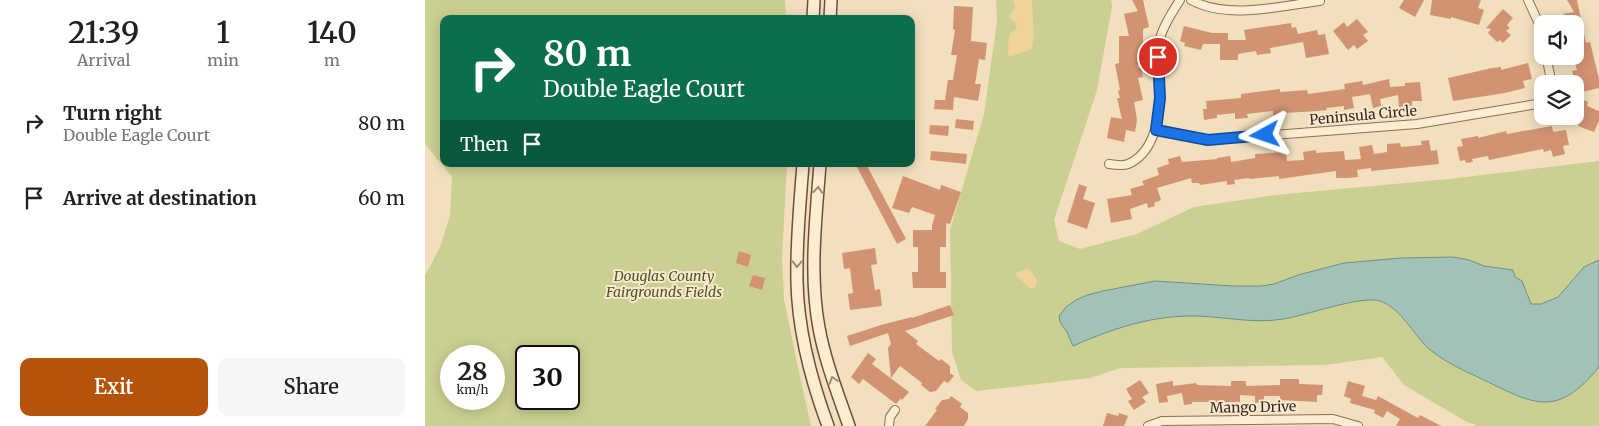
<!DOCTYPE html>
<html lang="en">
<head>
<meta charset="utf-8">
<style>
  :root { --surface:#fff; --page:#f6f6f6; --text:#222; --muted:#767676; --accent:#b45309 }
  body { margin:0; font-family:Merriweather,serif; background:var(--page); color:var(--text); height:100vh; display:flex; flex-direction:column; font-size:19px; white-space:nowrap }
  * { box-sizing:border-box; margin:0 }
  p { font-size:16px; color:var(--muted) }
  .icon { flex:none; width:28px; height:28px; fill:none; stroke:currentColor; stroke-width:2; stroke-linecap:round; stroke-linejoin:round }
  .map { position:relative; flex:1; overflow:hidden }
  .details { display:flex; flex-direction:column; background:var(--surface); width:425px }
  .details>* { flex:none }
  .banner { position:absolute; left:15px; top:15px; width:475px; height:152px; border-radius:10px; box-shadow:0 2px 12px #0003; background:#0b6e4f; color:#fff; overflow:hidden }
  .buttons { position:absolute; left:1109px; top:15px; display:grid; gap:10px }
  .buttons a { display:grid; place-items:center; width:50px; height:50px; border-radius:10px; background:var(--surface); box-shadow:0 2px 12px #0003; font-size:25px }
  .speed { position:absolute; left:15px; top:345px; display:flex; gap:10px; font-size:25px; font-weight:700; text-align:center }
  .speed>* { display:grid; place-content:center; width:65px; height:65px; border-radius:50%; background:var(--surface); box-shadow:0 2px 12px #0003; line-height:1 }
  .speed small { font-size:12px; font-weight:400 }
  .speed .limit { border:2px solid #111; border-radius:8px; background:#fff; color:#111 }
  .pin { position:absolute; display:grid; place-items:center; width:42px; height:42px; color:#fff; margin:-21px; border:2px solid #fff; border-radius:50%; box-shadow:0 1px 5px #0007 }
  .me { position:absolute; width:55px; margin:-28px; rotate:265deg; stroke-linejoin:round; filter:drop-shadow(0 0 4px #0008) }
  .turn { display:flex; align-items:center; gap:18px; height:105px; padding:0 20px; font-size:22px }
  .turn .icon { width:65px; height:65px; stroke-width:2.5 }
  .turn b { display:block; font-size:35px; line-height:42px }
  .then { display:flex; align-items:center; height:48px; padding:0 20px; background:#0003; gap:10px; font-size:19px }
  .eta { display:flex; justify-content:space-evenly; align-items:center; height:85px; text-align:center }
  .eta b { font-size:30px; font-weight:600; line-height:35px }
  .action { display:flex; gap:10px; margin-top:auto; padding:10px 20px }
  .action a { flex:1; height:58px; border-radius:10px; background:var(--accent); color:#fff; font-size:20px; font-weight:600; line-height:58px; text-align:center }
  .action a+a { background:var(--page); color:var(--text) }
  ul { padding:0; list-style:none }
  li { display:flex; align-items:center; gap:15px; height:75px; padding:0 20px }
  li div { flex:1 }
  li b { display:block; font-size:19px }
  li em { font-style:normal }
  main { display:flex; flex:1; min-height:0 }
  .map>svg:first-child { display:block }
  .green { fill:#cccf92; fill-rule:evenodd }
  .sand { fill:#efd399 }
  .water { fill:#a2c2b7; stroke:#699184 }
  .building { fill:#d29372 }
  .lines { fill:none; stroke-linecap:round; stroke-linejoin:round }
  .street-casing { stroke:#8b6e56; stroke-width:10 }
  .secondary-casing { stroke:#6c4f39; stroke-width:14 }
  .street { stroke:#fbecd2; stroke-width:8 }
  .secondary { stroke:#fbecd2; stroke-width:11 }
  .oneway { stroke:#9a8a76 }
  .route-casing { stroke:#114b97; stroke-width:12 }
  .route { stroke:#1a73e8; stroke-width:9 }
  .labels { text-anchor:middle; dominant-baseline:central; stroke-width:4; stroke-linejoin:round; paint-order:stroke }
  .street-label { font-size:14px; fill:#39281b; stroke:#f8e9cf }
  .park-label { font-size:14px; font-style:italic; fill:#4d5721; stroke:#f8e9cf }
</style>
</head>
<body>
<main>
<section class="details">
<div class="eta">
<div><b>21:39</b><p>Arrival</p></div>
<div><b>1</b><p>min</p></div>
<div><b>140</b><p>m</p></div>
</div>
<ul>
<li><svg class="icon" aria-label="right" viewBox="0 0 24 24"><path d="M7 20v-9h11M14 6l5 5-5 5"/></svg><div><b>Turn right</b><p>Double Eagle Court</p></div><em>80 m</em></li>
<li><svg class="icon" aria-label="arrive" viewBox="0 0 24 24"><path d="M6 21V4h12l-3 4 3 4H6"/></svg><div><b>Arrive at destination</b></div><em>60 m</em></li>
</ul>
<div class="action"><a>Exit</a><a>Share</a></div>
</section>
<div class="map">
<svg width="1174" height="426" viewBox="0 0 1174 426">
  <rect width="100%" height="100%" fill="#f1dfbe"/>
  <!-- green -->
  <g class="green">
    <path d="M 0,0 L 360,0 L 361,19 L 19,19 L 19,164 L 362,164 L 357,258 L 359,299 L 371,358 L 386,426 L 0,426 L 0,276 L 15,247 L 25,216 L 27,177 L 0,144 ZM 26,356 L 69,356 L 69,399 L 26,399 ZM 101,356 L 144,356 L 144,399 L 101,399 Z"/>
    <polygon points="571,0 686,0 687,7 672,90 629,220 634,241 655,249 712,234 769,207 850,195 1024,179 1174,161 1174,426 1053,426 1040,421 979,385 957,357 900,365 696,368 665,378 551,391 536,380 527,352 525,230 559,114 572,22"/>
  </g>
  <!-- sand -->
  <g class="sand">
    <path d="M 588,0 L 607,0 L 609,37 L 607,48 C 601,53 592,52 586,57 L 583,55 C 584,49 582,38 586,33 C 590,28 592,30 591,23 L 585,18 L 584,16 L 590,7 Z"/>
    <polygon points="602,269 607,272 612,280 610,289 605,288 591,275 592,272"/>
  </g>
  <!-- water -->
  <path class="water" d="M 1028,257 L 1044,260 L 1059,266 L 1088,270 L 1090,277 L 1097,281 L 1106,304 L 1116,304 L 1133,297 L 1159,267 L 1174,260 L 1174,367 C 1132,418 1110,405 1059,380 C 1040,371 1019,362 1003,348 C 988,334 976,308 955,301 C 936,295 880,316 858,319 C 834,323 812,319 787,317 C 738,312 693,326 648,346 L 642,332 L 635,322 L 634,316 L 641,307 L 651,300 L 662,295 L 678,291 L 730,281 L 808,286 L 836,286 L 849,284 L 873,275 L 919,263 L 976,258 Z"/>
  <!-- building -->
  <g class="building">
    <polygon points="707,0 718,0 724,27 718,29 718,49 713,49 713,68 716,67 718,77 713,78 718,100 709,102 712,120 710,132 701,130 699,142 682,138 686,117 697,119 692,98 695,98 693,91 695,90 690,64 694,63 694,36 704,36 699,14 713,11"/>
    <polygon points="979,0 999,0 990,17 974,8"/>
    <polygon points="1007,0 1056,0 1053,8 1059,10 1054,25 1026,17 1026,19 1005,15"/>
    <polygon points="1142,0 1152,0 1161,43 1165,42 1174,79 1174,88 1153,93 1147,71 1152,70 1148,56 1150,56 1150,24 1135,24 1133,17 1139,16 1138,14 1149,12"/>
    <polygon points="529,6 548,7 546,41 562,43 560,60 554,59 550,84 556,84 553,101 529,97 528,110 509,109 510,100 520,100 523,80 528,80 532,55 526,55 530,30 528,29"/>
    <polygon points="1078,9 1088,18 1082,25 1085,28 1081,31 1086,35 1078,43 1075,40 1072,42 1063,33 1066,29 1061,28"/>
    <polygon points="932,19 943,32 938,35 943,41 932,49 929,45 923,50 908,31 919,22 922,27"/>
    <polygon points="866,23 867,28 871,27 873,34 892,30 893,35 900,34 904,54 881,58 878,42 845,48 846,53 832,55 831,51 813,54 813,60 795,60 795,44 778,44 776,50 759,46 760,43 755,41 759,26 787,33 803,33 803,40 821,40 819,30"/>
    <polygon points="1103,63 1107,79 1098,81 1100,88 1080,93 1028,101 1023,78 1067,68 1076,67 1076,70"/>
    <polygon points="964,79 965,87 980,86 980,83 995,82 997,101 987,101 987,106 974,107 973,95 955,99 956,106 948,108 945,94 927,97 929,108 919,110 919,106 901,108 902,110 893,111 858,113 858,115 848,116 848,111 822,114 823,118 810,119 810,113 792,115 792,118 779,120 778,109 782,109 781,101 816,98 816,94 855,89 855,92 882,90 883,94 920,89 919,84 937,81 938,85"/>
    <polygon points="1154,98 1163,102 1162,106 1174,111 1174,121 1169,132 1153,126 1157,116 1150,112"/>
    <polygon points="531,119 549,121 548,130 530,128"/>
    <polygon points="505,125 524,126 523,136 504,134"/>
    <polygon points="1127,126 1128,132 1141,130 1144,145 1138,146 1140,154 1128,157 1126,150 1119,152 1118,149 1064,160 1063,156 1047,159 1048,162 1041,163 1040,160 1035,161 1032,147 1038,146 1036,139 1053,136 1053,138 1081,131 1082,134"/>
    <polygon points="1004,140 1006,151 1012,150 1014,164 946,171 946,168 932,170 933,177 922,178 911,178 911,171 854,179 854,176 825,179 824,178 809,180 810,184 802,185 802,181 775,185 774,183 767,183 766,178 732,188 736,200 729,203 730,206 723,208 722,203 705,209 707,219 686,223 682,199 707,195 705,189 719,185 717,181 734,175 732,168 744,164 743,159 755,156 757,162 792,159 792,158 805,156 806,162 830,158 830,154 861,152 862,161 879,160 878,152 891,150 891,153 919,151 920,160 936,159 934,147 947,145 949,154 962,152 962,144 975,143 976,147 997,145 996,141"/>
    <polygon points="506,151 542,154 541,164 505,160"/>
    <polygon points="439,164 441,164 481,239 472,244 432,167"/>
    <polygon points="478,176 515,190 516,185 536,192 525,224 521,223 521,247 515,247 515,272 521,272 521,288 488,288 487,272 493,272 493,247 488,247 488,230 507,230 507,225 510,215 487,207 484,213 467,208"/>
    <polygon points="654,184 662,187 658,199 670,203 662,229 642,222"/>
    <polygon points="450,248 452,264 446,265 450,290 455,289 457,306 425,310 423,294 428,293 425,268 419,269 417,253"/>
    <polygon points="314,251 326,255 323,267 311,263"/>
    <polygon points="328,275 340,278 337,290 324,286"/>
    <polygon points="525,305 529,315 480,331 493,341 491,344 514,361 516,359 525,366 525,373 529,376 523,383 519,381 511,391 505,392 496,385 497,383 475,366 466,378 463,348 466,344 463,333 425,346 422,336 456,325 487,317 487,318"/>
    <polygon points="443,353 451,359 447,364 484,392 477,400 476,398 471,404 438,379 434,384 426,377"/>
    <polygon points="855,379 874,379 874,384 898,385 897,395 892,395 892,402 855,400 855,396 839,396 839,402 830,403 830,396 815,395 815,402 767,402 767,404 759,405 757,393 742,396 743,402 734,403 731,384 748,381 748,386 771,383 772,385 806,386 806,381 821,381 821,386 855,385"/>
    <polygon points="715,380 724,393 717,397 721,402 709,410 703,401 707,399 701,389"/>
    <polygon points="923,381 940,386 937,396 951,400 953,396 993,418 995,415 1016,426 971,426 975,419 962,411 958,418 949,413 950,410 925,403 926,399 919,396"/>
    <polygon points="526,396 537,404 535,407 543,413 543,419 539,426 500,426 512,410 510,409 517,400 524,399"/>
    <polygon points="682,413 693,416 694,413 703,416 699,426 678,426"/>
  </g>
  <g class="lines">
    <!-- street casing -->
    <g class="street-casing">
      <g id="street">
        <path d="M 766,0 C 802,20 855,6 895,1"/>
        <polyline points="1103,0 1115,26 1118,38"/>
        <polyline points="1121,56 1127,84"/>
        <polyline points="731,129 783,140 992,124 1118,103"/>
        <path d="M 684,164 C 690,165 698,166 703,164 C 727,154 734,123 735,99 C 736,81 729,63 733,45 C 737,28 746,14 755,0"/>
        <polyline points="464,426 465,417 470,410"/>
        <polyline points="723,426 737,421 908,419 933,426"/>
      </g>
    </g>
    <!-- secondary casing -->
    <g class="secondary-casing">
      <g id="secondary">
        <polyline points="388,19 389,0"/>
        <polyline points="405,19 406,0"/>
        <path d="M 378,164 C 375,203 371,242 372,282 C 373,331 386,380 403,426"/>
        <path d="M 395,164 C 391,218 384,274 394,328 C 400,361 413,394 424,426"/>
      </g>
    </g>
    <!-- street -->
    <use href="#street" class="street"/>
    <!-- secondary -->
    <use href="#secondary" class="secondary"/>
  </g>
  <!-- one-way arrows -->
  <defs><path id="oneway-chevron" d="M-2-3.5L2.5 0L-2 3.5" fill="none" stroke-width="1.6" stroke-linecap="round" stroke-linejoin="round" transform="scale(1.25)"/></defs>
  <g class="oneway">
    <use href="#oneway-chevron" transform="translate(393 190) rotate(-86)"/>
    <use href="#oneway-chevron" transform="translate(372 264) rotate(91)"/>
    <use href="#oneway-chevron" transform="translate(408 380) rotate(-108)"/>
  </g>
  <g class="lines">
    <!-- route casing -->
    <g class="route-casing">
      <polyline id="route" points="733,57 735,98 731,130 783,140 840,135"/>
    </g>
    <!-- route -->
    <use href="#route" class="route"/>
  </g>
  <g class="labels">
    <!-- street labels -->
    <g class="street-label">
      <text transform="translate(938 115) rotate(-5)">Peninsula Circle</text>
      <text transform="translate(828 407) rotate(-1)">Mango Drive</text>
    </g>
    <!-- park labels -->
    <g class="park-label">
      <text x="239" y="276">Douglas County<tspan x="239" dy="16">Fairgrounds Fields</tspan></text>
    </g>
  </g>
</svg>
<div class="buttons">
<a><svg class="icon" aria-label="sound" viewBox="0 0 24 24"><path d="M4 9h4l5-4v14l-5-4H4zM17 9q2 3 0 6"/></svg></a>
<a><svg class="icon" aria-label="layers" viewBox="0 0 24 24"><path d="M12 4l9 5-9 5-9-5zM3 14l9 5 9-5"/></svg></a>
</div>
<div class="speed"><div>28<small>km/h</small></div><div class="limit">30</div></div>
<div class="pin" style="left:733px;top:57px;background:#d93025"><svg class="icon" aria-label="arrive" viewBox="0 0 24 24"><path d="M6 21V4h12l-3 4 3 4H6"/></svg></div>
<svg class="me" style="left:840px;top:135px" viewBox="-20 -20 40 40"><path d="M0-17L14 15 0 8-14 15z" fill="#1a73e8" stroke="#fff" stroke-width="4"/></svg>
<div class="banner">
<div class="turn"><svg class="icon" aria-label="right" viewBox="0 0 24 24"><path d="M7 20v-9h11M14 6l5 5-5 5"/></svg><div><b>80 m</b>Double Eagle Court</div></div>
<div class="then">Then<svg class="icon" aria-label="arrive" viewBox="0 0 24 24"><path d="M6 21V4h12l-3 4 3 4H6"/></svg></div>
</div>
</div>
</main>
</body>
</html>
